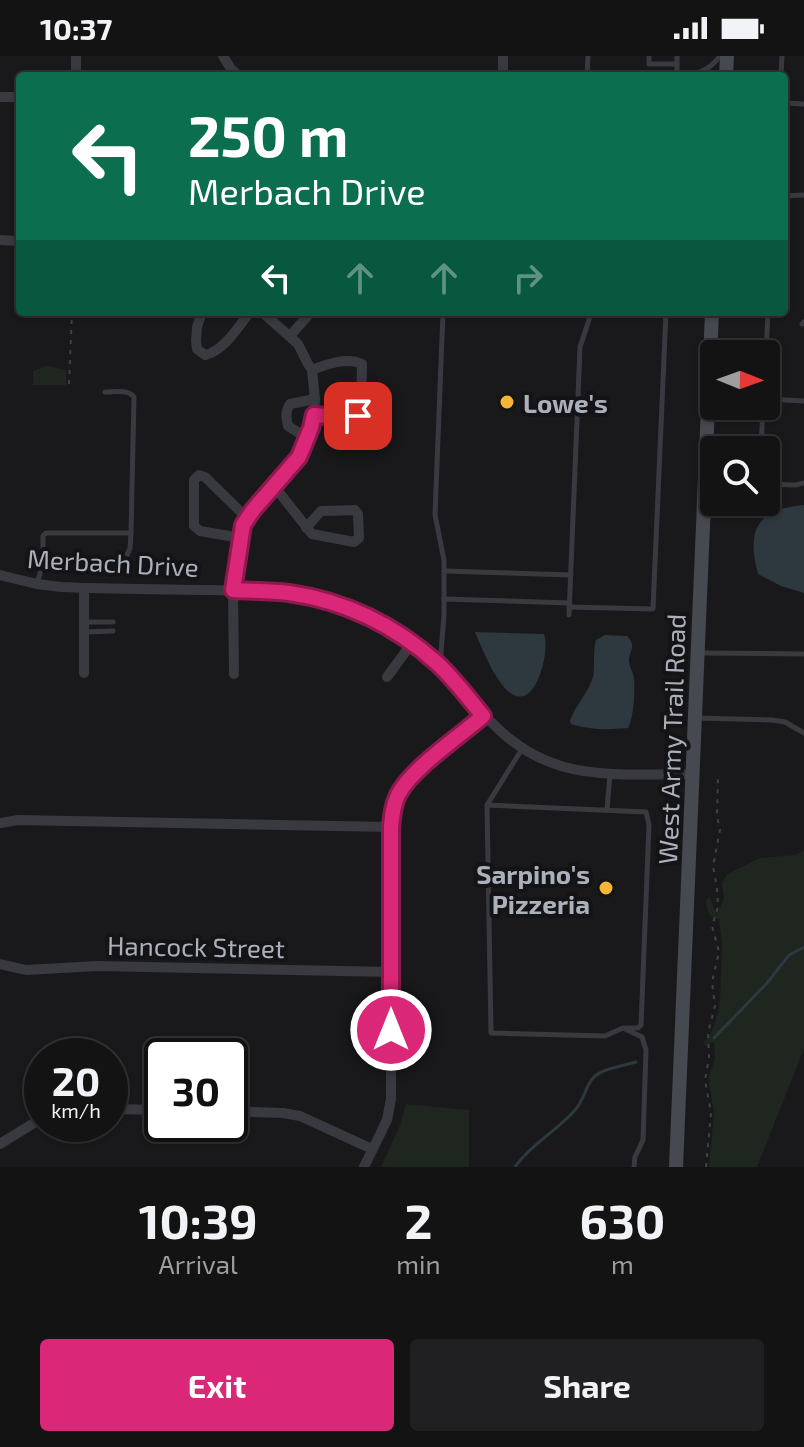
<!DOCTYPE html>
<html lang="en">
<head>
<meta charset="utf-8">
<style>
  :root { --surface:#131314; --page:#202022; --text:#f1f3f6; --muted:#9d9ea0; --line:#323234; --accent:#db2777 }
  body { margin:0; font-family:"Exo 2",sans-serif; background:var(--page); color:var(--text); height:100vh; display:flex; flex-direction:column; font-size:30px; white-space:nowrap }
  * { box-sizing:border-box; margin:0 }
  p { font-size:26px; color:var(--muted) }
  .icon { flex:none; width:44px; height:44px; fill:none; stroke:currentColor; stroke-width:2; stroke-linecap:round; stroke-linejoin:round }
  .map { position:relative; height:1111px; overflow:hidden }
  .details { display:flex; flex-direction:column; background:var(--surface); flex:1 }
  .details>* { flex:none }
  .hud { position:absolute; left:16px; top:16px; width:772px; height:244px; border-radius:8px; box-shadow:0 2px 6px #0004,0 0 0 2px var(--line); background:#0b6e4f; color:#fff; overflow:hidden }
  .needle { width:52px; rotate:91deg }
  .controls { position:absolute; left:700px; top:284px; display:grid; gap:16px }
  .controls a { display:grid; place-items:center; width:80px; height:80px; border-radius:8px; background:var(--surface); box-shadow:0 2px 6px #0004,0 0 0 2px var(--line); font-size:40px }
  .speed { position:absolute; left:24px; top:982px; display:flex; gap:16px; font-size:40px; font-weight:700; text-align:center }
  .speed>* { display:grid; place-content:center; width:104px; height:104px; border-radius:50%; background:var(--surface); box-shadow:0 2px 6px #0004,0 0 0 2px var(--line); line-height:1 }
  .speed small { font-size:20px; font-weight:400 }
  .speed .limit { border:4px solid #111; border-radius:12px; background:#fff; color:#111 }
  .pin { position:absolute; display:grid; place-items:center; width:68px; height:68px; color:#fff; margin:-34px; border-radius:16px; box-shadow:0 4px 12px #0006 }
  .me { position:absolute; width:88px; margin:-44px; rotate:0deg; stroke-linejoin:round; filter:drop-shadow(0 0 6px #0008) }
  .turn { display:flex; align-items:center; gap:28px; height:168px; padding:0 40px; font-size:36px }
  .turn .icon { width:104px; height:104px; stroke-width:2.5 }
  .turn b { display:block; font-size:56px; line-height:68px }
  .lanes { display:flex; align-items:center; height:76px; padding:0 40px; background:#0003; justify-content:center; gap:40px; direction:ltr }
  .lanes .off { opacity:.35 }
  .eta { display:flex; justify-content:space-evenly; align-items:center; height:136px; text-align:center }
  .eta b { font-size:48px; font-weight:700; line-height:56px }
  .action { display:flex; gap:16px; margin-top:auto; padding:16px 40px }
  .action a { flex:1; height:92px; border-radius:8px; background:var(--accent); color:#fff; font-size:32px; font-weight:700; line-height:92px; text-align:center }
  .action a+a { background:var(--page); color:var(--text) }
  .status { display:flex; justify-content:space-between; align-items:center; height:56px; padding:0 40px; background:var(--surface); direction:ltr }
  .status svg { height:22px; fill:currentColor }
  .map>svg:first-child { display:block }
  .green { fill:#1e261f }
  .water { fill:#2e383f }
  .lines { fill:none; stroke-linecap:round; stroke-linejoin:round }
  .stream { stroke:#2e383f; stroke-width:3 }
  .path { stroke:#3f4247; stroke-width:2; stroke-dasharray:4 6; stroke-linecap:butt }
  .service { stroke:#393a40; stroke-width:5 }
  .minor { stroke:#393a40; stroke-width:10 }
  .secondary { stroke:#474950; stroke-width:14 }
  .route-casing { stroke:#8e194d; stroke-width:20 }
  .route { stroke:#db2777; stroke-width:14 }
  .poi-dot { fill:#f6b536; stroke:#141316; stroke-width:3 }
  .labels { text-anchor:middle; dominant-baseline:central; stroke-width:8; stroke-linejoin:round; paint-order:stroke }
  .poi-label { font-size:26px; font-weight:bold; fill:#abb0bb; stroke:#141316; text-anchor:start }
  .street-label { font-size:26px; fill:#abb0bb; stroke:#141316 }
</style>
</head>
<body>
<div class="status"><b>10:37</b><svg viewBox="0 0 49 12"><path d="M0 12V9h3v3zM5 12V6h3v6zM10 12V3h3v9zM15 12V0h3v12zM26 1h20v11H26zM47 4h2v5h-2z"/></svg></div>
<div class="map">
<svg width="804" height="1111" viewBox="0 0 804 1111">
  <rect width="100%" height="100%" fill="#19191b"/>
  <!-- green -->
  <g class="green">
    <polygon points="47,310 66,314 66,329 33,329 33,315"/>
    <path d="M 804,794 L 804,993 L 757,1111 L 709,1111 L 714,1056 L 709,1028 L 709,1020 L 715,1003 L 714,986 L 705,990 L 704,985 L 708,982 L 715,967 L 720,946 L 722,889 L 719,863 C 708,862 707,854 706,844 L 710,840 L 714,854 L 719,855 L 724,842 L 722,828 L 727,818 L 760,802 L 796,799 Z"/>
    <polygon points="406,1048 469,1054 469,1111 381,1111 401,1067"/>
  </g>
  <!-- water -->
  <g class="water">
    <path d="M 804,449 L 804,537 L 781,530 L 758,518 C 746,474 757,453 804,449 Z"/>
    <path d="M 475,576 L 544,578 C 550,593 538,647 516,640 C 498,634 482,592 475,576 Z"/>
    <path d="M 605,579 L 627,580 C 636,589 631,593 629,603 C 628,609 633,615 634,622 C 635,635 634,661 628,672 C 608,674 590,674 571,668 L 570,665 C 575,650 587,638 592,624 C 596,614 592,598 596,584 Z"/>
  </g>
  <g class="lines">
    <!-- stream -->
    <g class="stream">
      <polyline points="714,982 767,927 789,899 804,891"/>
      <path d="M 515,1111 C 531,1088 557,1075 575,1054 C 584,1045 585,1030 594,1021 C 604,1012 623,1010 636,1006"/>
    </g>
    <!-- path -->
    <g class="path">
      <polyline points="69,328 72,256"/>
      <polyline points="706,1111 711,1057 705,1024 709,1002 708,977 715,950 712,926 719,896 712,870 718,851 717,832 713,810 720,774 717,760 718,719"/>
    </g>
    <!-- service -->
    <g class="service">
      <polyline points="649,0 649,8 677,8"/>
      <polyline points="587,20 588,0"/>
      <path d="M 677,20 C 694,20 710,14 720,0"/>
      <polyline points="677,20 677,0"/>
      <polyline points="781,20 782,0"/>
      <polyline points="784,47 804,48"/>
      <polyline points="784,140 804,139"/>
      <polyline points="802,268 804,266"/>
      <polyline points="766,298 768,256"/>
      <path d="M 105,336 C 114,336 128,333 134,341 L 131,477"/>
      <polyline points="766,343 804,345"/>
      <polyline points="761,394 763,350"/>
      <polyline points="766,428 795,429 804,427"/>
      <polyline points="709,461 717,446"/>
      <polyline points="444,515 571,519"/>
      <polyline points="37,527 45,502 43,496 43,480 46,477 131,477 130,492 125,504 45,502"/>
      <polyline points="444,543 570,547"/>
      <polyline points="569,551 653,553 666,256"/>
      <polyline points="569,559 580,291 589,264 590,256"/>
      <polyline points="86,566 113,566"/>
      <polyline points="84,576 113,575"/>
      <polyline points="701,597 804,598"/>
      <polyline points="440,609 444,559 444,504 435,459 443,256"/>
      <polyline points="697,662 772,664 785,666 804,677"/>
      <polyline points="487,749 646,756 649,769 641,969 638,972 623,972 605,980 491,977 487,749 522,693"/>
      <polyline points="607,754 610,718"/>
      <polyline points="625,973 642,981 646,994 643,1084 635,1101 634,1111"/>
    </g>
    <!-- minor -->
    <g class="minor">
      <polyline points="76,0 76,20"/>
      <polyline points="223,0 231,13 239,20"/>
      <polyline points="503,20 503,0"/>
      <polyline points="0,41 20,41"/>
      <polyline points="0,184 20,185"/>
      <path d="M 202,256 L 197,271 L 196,285 L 197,293 L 205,299 C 224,295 238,271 250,256"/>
      <polyline points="290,280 311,256"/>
      <path d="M 312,314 C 327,308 347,301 362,308 L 361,355 L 358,360 L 354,362 L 314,359"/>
      <path d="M 307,382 L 288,370 C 286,361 285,356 290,348 L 315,343"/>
      <polyline points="274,430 312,478 354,486 359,482 358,458 355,454 321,455 306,472"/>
      <polyline points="241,482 200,475 194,470 194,424 199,419 205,421 247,462"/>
      <path d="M 0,519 L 37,528 L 61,531 C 108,533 154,533 201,534 C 258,535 314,535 367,560 C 394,572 420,590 441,612 C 480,651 503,692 561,710 C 601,722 652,718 694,718"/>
      <polyline points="84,617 84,532"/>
      <polyline points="234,618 233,534 243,469 253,454 299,401 311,372 314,359 315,343 312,314 308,308 298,288 262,256"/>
      <polyline points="387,621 412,587"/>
      <polyline points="0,767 18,764 391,771"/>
      <polyline points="0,908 26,914 97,910 391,916"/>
      <polyline points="110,1053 162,1054"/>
      <polyline points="230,1055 283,1057 300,1060 372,1093"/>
      <polyline points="0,1088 42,1062"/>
      <path d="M 364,1111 L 387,1064 L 391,1043 L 391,771 C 392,760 393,749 398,739 C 411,713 460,680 483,660"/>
    </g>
    <!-- secondary -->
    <g class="secondary">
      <polyline points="726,20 727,0"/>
      <polyline points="676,1111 712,256"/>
    </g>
  </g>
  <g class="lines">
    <!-- route casing -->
    <g class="route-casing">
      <path id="route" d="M 358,360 L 354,362 L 314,359 L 311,372 L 299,401 L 253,454 L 243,469 L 233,534 C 252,535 271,535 289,537 C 345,545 396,570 438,608 C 455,624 469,643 483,660 C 460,680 411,713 398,739 C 393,749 392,760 391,771 L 391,974"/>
    </g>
    <!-- route -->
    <use href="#route" class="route"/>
  </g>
  <!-- markers -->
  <g class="poi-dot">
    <circle cx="507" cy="346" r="8"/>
    <circle cx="606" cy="832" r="8"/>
  </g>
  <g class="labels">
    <!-- poi labels -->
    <g class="poi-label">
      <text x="523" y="346">Lowe's</text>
      <text x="590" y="817" text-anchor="end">Sarpino's<tspan x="590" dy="30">Pizzeria</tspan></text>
    </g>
    <!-- street labels -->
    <g class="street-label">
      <text transform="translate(113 506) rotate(3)">Merbach Drive</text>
      <text transform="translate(671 683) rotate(-88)">West Army Trail Road</text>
      <text transform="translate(196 890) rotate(1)">Hancock Street</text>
    </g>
  </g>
</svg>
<div class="controls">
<a><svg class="needle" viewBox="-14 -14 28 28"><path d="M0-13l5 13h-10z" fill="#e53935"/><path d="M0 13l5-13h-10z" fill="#9d9ea0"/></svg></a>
<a><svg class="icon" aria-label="search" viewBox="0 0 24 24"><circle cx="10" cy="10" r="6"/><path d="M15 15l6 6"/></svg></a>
</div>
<div class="speed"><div>20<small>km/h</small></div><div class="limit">30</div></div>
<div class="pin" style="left:358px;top:360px;background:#d93025"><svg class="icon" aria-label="arrive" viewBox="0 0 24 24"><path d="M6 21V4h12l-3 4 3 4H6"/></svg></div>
<svg class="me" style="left:391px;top:974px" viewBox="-20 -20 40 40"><circle r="17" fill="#db2777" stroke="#fff" stroke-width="3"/><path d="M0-11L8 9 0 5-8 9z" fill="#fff"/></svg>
<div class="hud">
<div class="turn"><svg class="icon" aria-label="left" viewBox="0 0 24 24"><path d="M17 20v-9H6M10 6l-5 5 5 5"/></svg><div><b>250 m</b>Merbach Drive</div></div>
<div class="lanes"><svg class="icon" aria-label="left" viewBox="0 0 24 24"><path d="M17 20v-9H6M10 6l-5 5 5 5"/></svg><svg class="icon off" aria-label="ahead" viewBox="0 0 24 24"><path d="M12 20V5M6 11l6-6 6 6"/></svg><svg class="icon off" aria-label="ahead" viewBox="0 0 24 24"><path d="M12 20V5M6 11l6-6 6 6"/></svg><svg class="icon off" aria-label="right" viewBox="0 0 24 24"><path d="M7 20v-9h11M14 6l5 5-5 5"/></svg></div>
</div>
</div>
<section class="details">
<div class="eta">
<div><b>10:39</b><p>Arrival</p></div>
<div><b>2</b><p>min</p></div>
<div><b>630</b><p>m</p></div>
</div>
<div class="action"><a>Exit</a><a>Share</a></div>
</section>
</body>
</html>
